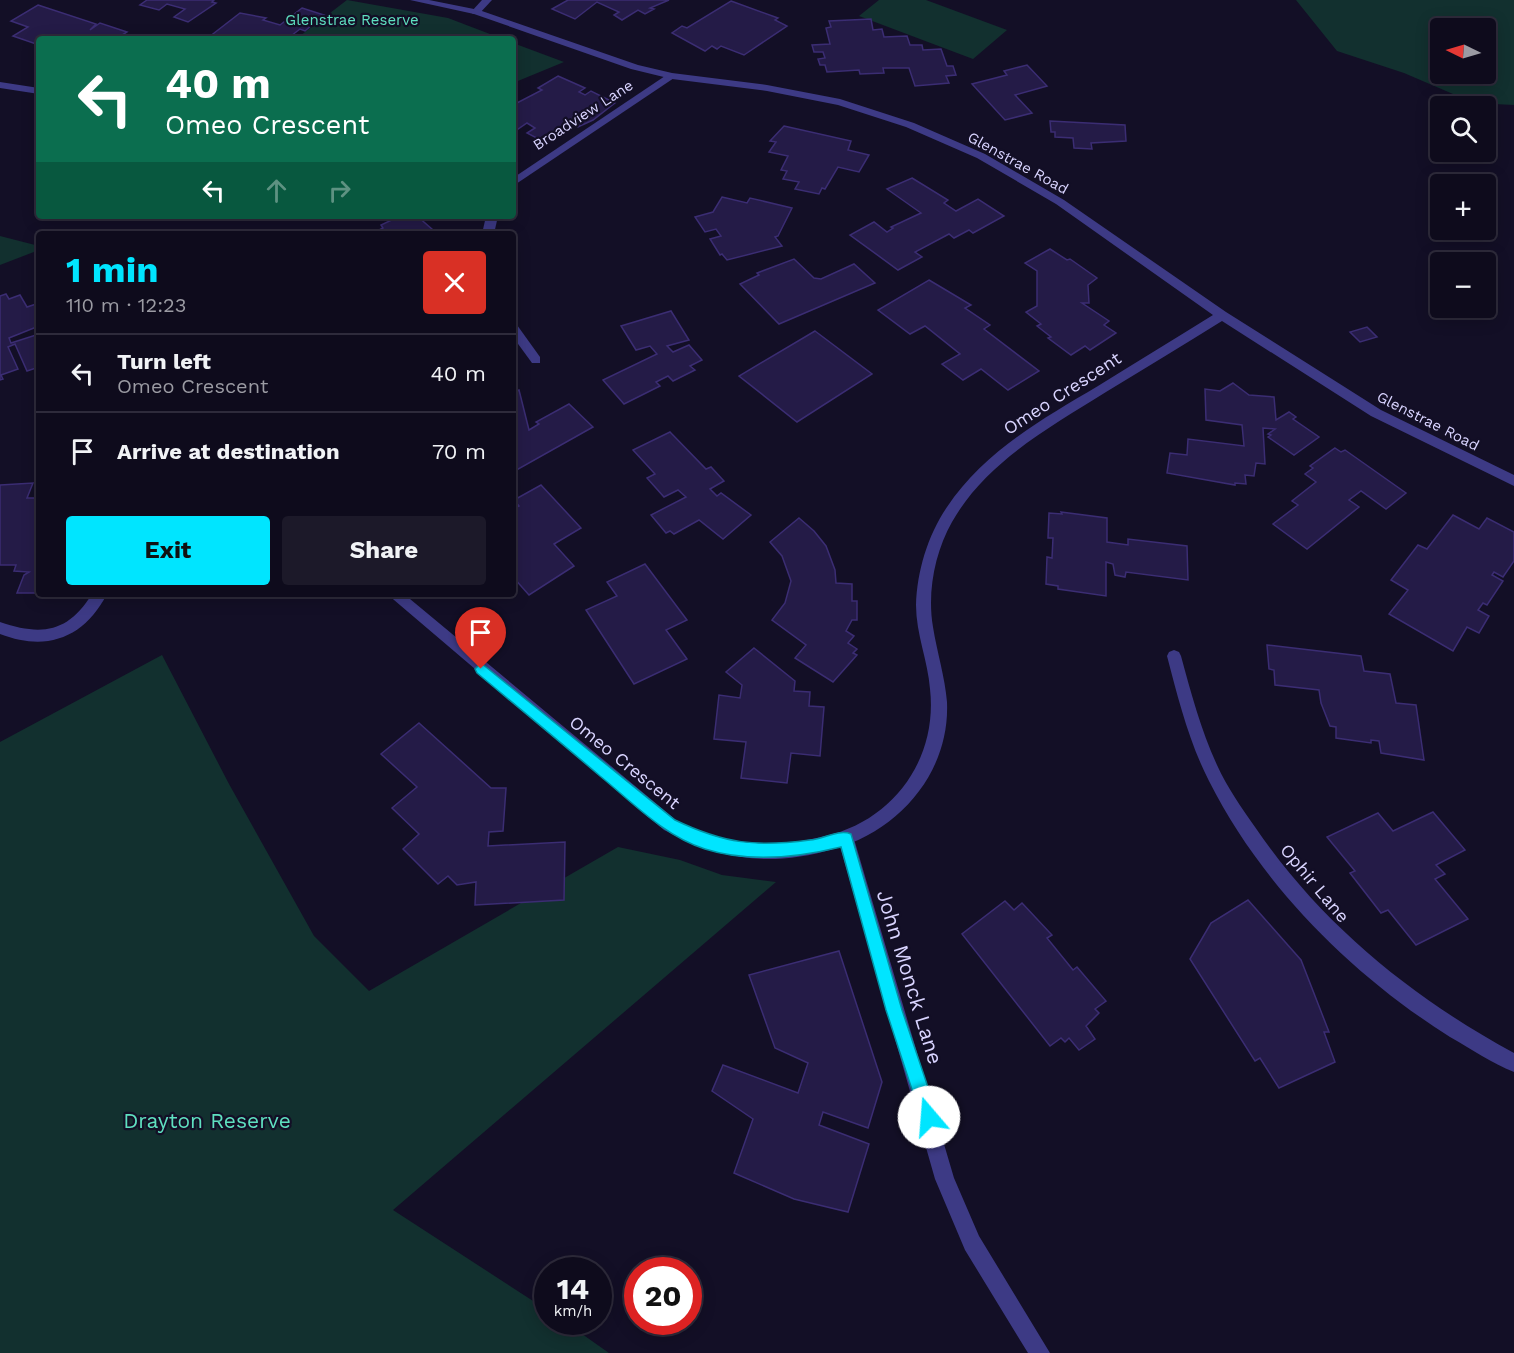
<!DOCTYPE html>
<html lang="en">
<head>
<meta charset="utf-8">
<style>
  :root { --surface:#0e0b1c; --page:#1c1929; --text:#f1f3f6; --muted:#9b9ba3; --line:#2e2b3b; --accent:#00e5ff }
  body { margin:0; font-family:"Work Sans",sans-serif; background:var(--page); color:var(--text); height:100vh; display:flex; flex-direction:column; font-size:22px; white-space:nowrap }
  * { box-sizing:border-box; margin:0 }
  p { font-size:20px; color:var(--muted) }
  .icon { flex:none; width:33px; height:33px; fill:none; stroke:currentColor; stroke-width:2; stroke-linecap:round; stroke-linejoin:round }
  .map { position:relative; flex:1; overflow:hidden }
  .details { position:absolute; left:36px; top:231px; width:480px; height:366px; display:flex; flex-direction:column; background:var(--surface); border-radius:6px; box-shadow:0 3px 15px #0003,0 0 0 2px var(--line) }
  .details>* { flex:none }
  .hud { position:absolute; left:36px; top:36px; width:480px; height:183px; border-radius:6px; box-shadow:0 3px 15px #0003,0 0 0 2px var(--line); background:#0b6e4f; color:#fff; overflow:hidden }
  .needle { width:39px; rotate:275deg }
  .tools { position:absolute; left:1430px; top:18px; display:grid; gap:12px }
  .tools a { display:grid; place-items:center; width:66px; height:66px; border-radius:6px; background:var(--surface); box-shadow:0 3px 15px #0003,0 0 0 2px var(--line); font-size:30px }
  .speed { position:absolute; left:534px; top:1257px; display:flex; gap:12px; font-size:30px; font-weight:700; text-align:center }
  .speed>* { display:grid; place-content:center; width:78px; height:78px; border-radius:50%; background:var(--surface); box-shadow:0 3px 15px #0003,0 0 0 2px var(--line); line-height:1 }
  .speed small { font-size:15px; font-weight:400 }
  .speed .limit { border:9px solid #d22; background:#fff; color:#111 }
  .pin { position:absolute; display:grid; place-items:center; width:51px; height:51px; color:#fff; margin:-62px -26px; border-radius:50% 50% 50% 0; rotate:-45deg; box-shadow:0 0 6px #0007 }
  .pin .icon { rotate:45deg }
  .me { position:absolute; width:66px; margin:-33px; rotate:342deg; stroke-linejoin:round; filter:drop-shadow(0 0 4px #0008) }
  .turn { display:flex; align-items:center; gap:21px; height:126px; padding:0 30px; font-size:27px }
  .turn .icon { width:78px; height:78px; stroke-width:2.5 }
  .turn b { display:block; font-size:42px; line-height:51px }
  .lanes { display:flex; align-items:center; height:57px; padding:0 30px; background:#0003; justify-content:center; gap:30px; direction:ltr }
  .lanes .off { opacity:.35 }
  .round { display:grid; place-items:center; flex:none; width:63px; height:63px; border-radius:6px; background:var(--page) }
  .head { display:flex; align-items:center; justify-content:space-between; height:102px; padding:0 30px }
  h1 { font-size:36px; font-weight:700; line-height:45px; color:var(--accent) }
  .action { display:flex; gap:12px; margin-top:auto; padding:12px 30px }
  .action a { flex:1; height:69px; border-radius:6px; background:var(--accent); color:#111; font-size:24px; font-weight:700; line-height:69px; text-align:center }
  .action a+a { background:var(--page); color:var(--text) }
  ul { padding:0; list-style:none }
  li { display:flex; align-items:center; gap:18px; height:78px; padding:0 30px; border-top:2px solid var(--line) }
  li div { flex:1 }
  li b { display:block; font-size:22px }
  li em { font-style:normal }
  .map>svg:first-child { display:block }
  .green { fill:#12302f; fill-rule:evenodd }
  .building { fill:#241b47; stroke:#3b2d73; stroke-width:1.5 }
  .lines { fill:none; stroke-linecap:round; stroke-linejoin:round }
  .service { fill:#3d3a85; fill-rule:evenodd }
  .minor { fill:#3d3a85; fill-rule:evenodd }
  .route { fill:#00e5ff; stroke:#0095a6; stroke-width:1.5 }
  .labels { text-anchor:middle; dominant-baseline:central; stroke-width:4.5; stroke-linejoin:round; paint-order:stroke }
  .far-park-label { font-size:15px; fill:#5fe0c0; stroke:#130f26 }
  .far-street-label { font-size:15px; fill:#d9d4ff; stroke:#130f26 }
  .street-label { font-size:18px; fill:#d9d4ff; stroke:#130f26 }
  .near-street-label { font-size:21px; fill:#d9d4ff; stroke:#130f26 }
  .near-park-label { font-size:21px; fill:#5fe0c0; stroke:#130f26 }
</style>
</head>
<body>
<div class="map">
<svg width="1514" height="1353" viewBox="0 0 1514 1353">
  <rect width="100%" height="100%" fill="#130f26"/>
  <!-- green -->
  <g class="green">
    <polygon points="347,0 448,18 503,39 296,39"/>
    <polygon points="879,0 926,0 1007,30 973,59 859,16"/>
    <path d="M 1296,0 L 1514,0 L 1514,105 L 1474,103 L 1404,73 L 1337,51 ZM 1485,28 L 1485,74 L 1440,74 L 1440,28 Z"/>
    <polygon points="513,43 564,62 513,83"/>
    <polygon points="0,236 39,246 39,250 0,265"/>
    <polygon points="162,655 229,784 314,936 369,991 618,847 680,860 722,875 776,882 393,1210 547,1310 548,1322 565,1322 609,1353 0,1353 0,742"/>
  </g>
  <!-- building -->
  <g class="building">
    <polygon points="147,0 214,0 212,2 216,3 188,22 174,17 185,9 167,4 159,10 140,5"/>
    <polygon points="568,0 669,0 650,8 654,9 645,14 638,10 622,20 614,15 619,12 597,2 575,19 552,9"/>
    <polygon points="731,1 778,18 775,20 787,26 744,55 721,46 717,49 712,46 705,51 672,33 682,26 687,28"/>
    <polygon points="38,5 96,24 90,30 100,23 127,32 116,39 39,39 39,45 13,36 28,27 11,21"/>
    <polygon points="302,8 324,15 305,31 300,29 287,39 209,37 240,13 266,18 263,20 280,25"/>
    <polygon points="871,19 873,30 882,29 884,37 907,36 910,45 922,45 923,50 941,49 947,66 953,66 956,75 946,76 949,83 915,86 909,68 883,68 884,73 860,74 859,70 827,72 825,65 820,65 818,59 825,58 823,52 814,52 812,45 830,44 826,28 831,27 829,21"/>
    <polygon points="1027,65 1047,86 1015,95 1032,113 1005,120 972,84 1007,75 1004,71"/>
    <polygon points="558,76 585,88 579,92 585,95 591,91 615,103 593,120 578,127 574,125 546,143 527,133 535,128 527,123 518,129 513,126 513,105 542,90 538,88"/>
    <polygon points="1050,121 1125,125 1126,141 1091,143 1092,149 1074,148 1073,138 1055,137 1055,132 1051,132"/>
    <polygon points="784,126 851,141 848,150 869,155 859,172 838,167 825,189 822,188 819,194 795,189 799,182 783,179 787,171 781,170 788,156 769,152 776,142 770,141"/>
    <polygon points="912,178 948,200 944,203 956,211 978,199 1004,216 973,233 969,230 954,238 949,234 915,252 922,257 898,270 850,235 874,222 887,232 893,228 891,227 921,213 887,189"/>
    <polygon points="722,197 747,203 750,198 792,208 778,236 775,237 782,246 727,260 722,254 720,255 710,239 721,236 716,229 705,232 695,217 713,212"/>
    <polygon points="400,216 417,216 433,230 435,234 382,234 379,230 383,228 381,225"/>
    <polygon points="1050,249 1067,260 1070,259 1097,278 1088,285 1089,303 1082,303 1109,321 1104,325 1116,333 1090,350 1085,346 1071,355 1048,338 1051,337 1037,326 1041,324 1026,312 1037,306 1037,271 1025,263"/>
    <polygon points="794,259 814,278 821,279 854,264 875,283 779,324 740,284 759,275 757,273"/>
    <polygon points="929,280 971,305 965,308 990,325 984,329 1039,371 1008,390 981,369 963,380 942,364 960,354 925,326 910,334 878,310"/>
    <polygon points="6,294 9,299 20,295 27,307 39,303 39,326 9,338 11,343 39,334 39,367 27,371 15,344 8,347 18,369 1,375 3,379 0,380 0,296"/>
    <polygon points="671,311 689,340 667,346 673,352 689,345 702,360 690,366 695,370 673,381 668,376 656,382 660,386 624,404 603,380 657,354 650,346 636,350 621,326"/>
    <polygon points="1367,327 1377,337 1360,342 1350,332"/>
    <polygon points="815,331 872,374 797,422 739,376"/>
    <polygon points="1233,383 1249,395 1274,397 1276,420 1289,412 1296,417 1293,419 1319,437 1294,455 1268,437 1271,435 1268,434 1275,429 1263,428 1265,464 1256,463 1254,476 1245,475 1246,484 1235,483 1235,485 1167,473 1170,453 1187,455 1188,439 1244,446 1242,425 1206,420 1205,389 1220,391"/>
    <polygon points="519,390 529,430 539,424 536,422 569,404 593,427 513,472 513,392"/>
    <polygon points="670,432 706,469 711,467 724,481 710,489 717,496 721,493 751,515 723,539 699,520 674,534 670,531 666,533 651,515 686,497 678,490 664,497 647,478 655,474 633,450"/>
    <polygon points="1335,448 1341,452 1345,450 1406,493 1386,509 1361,491 1349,500 1359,507 1307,549 1273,524 1298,505 1292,501 1316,482 1305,474 1313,468 1310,466"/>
    <polygon points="33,483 27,498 39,498 39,593 17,593 24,575 29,572 14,571 16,565 0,565 0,485"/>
    <polygon points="541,485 581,528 554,544 574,566 529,595 513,577 513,509 519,506 514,500"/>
    <polygon points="1061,512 1107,518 1107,542 1128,545 1128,539 1187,546 1188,580 1126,572 1125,577 1115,575 1113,564 1106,562 1106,596 1058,589 1058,586 1046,584 1047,557 1052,558 1053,538 1048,538 1049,513 1062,514"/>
    <polygon points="1453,515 1479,529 1487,518 1514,532 1514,561 1503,577 1494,572 1492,575 1503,581 1487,605 1483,603 1478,610 1489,616 1479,633 1467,627 1453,651 1389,614 1408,590 1391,580 1418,545 1427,549"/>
    <polygon points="799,518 814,531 826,546 835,570 836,583 852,584 852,601 857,601 857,620 852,620 846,631 854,636 848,643 857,649 853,653 857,655 833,682 795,658 806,645 772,620 785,603 791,581 782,556 770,542"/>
    <polygon points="645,564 687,620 666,630 687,659 634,684 586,610 617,596 607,582"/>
    <polygon points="1267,645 1361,656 1364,671 1390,674 1396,703 1416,705 1424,760 1381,753 1379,741 1371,740 1371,743 1336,738 1336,727 1330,726 1321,703 1319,690 1275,685 1274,670 1269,669"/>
    <polygon points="754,648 795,681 794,691 810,692 809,706 824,707 820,756 791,753 787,783 741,778 746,742 714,739 719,695 740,698 742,685 726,672"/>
    <polygon points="419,723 491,788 506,788 503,831 489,832 488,846 565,842 564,900 475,905 476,882 457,885 448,876 438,884 403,849 419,834 392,808 417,787 381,754"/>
    <polygon points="1433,812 1465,850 1436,865 1445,874 1435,879 1468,919 1416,945 1388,910 1381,913 1350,873 1355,871 1327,837 1378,813 1393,831"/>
    <polygon points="1248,900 1301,960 1329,1032 1324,1032 1335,1062 1279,1088 1260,1058 1255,1061 1190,959 1211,923"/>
    <polygon points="1005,901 1014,910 1022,903 1052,935 1047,938 1073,970 1077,967 1106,1001 1095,1009 1099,1013 1086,1026 1095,1039 1079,1050 1069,1038 1065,1042 1061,1038 1050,1046 962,934"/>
    <polygon points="839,951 882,1082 868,1128 823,1112 819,1125 869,1144 848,1212 794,1199 734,1173 753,1119 712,1091 723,1065 798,1093 808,1063 775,1048 749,975"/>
  </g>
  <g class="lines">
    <!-- service -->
    <g class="service">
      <polygon points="482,0 492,0 479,14 473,14 471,12"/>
      <polygon points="668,74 677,76 513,186 513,178"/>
      <polygon points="0,82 39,88 39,94 0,88"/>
      <polygon points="486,216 498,216 494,234 482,234"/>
      <polygon points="513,324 517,325 540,357 540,363 532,363 513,337"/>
      <path d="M 92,594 L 107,594 C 84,638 47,652 0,634 L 0,622 C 41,636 68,633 92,594 Z"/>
      <path d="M 1174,650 L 1179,652 L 1181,656 C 1191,693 1201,730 1217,765 C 1227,787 1241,807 1255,827 C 1321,924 1411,997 1514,1053 L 1514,1072 C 1492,1063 1471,1049 1450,1037 C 1352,975 1262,886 1209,781 C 1189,742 1178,698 1167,656 L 1169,652 Z"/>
      <polygon points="846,832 852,834 854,839 954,1178 979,1236 1050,1353 1028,1353 965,1250 935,1179 838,839 840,834"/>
    </g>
    <!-- minor -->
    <path class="minor" d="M 410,0 L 429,0 L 479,10 L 638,65 L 672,73 L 767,85 L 840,99 L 914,123 L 985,154 L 1064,200 L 1226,312 L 1381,410 L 1514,475 L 1514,486 L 1371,416 L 1222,321 C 1184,345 1145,368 1106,392 C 1050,427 986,462 952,522 C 935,552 927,592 933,627 C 937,652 945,677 947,702 C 950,772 900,830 834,849 C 770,867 723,861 664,830 L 387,594 L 404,594 L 676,820 C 728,847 767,850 825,836 C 893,821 938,759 930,689 C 928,661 916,634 916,605 C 917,571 928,535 947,507 C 984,452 1042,419 1098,386 C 1136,362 1175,339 1213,315 L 1056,204 L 977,158 L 906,127 L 838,105 L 767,91 L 672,79 L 631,69 L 474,14 Z"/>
  </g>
  <!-- route -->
  <path class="route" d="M 481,663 L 675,820 C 725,844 756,847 810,840 C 823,839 839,829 851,834 L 902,1010 L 938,1117 L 935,1123 L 929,1126 L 923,1123 L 921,1117 L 886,1010 L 841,847 C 796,858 749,863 705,849 C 664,836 632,802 600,776 C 559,741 518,707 477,673 L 475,669 Z"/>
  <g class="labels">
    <!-- far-park labels -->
    <g class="far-park-label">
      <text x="352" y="20">Glenstrae Reserve</text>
    </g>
    <!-- far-street labels -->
    <g class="far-street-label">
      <text transform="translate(583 115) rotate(-33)">Broadview Lane</text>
      <text transform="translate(1018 163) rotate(29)">Glenstrae Road</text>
      <text transform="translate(1428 421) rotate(27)">Glenstrae Road</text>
    </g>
    <!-- street labels -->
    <g class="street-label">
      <text transform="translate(1062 393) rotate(-33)">Omeo Crescent</text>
      <text transform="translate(625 762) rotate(39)">Omeo Crescent</text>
      <text transform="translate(1315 883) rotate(50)">Ophir Lane</text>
    </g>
    <!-- near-street labels -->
    <g class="near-street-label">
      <text transform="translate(910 977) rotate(73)">John Monck Lane</text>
    </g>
    <!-- near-park labels -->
    <g class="near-park-label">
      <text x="207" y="1120">Drayton Reserve</text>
    </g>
  </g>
</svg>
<div class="tools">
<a><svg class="needle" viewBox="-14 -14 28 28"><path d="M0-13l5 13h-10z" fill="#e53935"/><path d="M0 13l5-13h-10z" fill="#9b9ba3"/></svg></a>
<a><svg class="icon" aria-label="search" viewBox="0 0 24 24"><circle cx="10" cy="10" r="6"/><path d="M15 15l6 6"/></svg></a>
<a>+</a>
<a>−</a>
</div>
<div class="speed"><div>14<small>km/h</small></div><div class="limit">20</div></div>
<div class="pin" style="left:481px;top:669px;background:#d93025"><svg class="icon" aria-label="arrive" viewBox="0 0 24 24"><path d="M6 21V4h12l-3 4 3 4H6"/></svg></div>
<svg class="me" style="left:929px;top:1117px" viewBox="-20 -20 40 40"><circle r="19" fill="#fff"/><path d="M0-13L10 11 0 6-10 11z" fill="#00e5ff"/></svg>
<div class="hud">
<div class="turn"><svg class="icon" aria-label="left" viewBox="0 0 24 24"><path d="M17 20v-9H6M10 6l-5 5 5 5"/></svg><div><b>40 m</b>Omeo Crescent</div></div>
<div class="lanes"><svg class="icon" aria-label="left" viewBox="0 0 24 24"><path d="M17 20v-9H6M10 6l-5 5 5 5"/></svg><svg class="icon off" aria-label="ahead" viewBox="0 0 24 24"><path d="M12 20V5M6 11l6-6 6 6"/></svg><svg class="icon off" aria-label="right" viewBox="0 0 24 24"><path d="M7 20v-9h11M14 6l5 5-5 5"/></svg></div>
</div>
<section class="details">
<div class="head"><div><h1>1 min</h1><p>110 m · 12:23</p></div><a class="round" style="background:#d93025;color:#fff"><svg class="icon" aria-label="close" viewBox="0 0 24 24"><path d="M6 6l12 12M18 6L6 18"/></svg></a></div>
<ul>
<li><svg class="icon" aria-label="left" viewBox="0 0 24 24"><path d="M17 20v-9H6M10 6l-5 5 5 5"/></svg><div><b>Turn left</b><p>Omeo Crescent</p></div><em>40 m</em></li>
<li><svg class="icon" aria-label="arrive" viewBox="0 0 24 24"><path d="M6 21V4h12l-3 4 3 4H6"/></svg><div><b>Arrive at destination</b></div><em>70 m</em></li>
</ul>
<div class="action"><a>Exit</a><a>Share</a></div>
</section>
</div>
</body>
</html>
